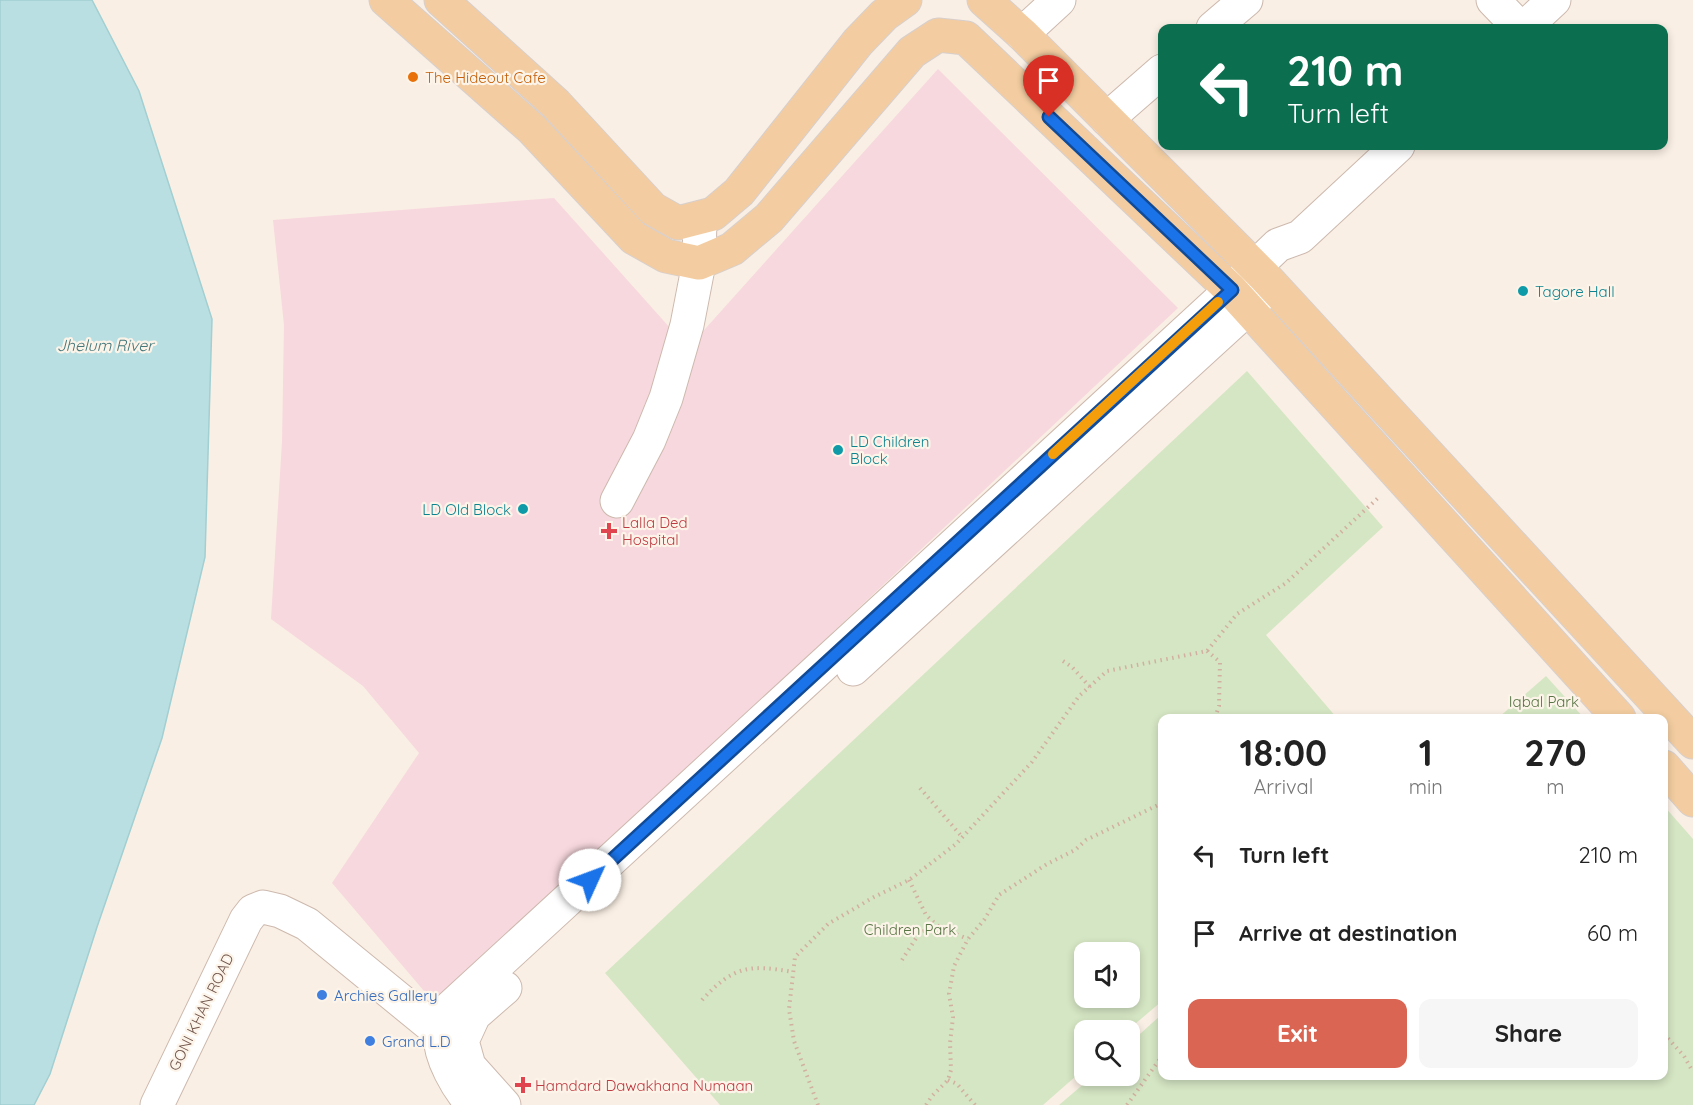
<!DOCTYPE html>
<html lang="en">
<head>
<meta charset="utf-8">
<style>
  :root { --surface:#fff; --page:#f6f6f6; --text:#222; --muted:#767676; --accent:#da6553 }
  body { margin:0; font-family:Quicksand,sans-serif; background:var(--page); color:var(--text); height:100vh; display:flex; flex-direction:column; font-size:22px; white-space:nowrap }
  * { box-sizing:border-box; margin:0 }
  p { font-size:20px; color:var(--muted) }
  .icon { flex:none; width:33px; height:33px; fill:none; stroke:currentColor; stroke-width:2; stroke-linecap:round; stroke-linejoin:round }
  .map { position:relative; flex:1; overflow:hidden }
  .side { position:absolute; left:1158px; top:714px; width:510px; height:366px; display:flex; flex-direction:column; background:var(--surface); border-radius:12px; box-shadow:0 3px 9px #0003 }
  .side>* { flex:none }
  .hud { position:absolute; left:1158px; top:24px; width:510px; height:126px; border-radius:12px; box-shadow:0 3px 9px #0003; background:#0b6e4f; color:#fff; overflow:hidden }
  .tools { position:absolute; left:1074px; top:942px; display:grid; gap:12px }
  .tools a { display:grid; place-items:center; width:66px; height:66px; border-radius:12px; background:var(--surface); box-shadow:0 3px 9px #0003; font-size:30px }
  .pin { position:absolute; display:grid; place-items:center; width:51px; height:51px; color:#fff; margin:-62px -26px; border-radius:50% 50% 50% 0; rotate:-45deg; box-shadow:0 0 6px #0007 }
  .pin .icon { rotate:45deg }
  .me { position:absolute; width:66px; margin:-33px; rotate:47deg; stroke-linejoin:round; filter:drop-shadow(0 0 4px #0008) }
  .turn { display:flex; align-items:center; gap:21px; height:126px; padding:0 30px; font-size:27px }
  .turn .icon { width:78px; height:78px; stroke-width:2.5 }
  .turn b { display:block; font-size:42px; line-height:51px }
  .eta { display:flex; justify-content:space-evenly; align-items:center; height:102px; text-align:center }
  .eta b { font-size:36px; font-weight:700; line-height:42px }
  .primary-button { display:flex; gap:12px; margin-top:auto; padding:12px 30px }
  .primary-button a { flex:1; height:69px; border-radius:12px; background:var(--accent); color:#fff; font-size:24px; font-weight:700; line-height:69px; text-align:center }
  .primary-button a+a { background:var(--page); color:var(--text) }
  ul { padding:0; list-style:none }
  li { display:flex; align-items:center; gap:18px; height:78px; padding:0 30px }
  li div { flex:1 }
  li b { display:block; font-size:22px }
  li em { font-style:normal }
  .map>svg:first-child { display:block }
  .medical { fill:#f7d8de }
  .green { fill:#d5e6c4; fill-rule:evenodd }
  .water { fill:#badfe2; stroke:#a1cfd2; stroke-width:1.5 }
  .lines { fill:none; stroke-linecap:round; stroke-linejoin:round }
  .minor-casing { stroke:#cdb9ae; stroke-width:35 }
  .major-casing { stroke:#d7cfcd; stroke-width:35 }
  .path { stroke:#d2b0a1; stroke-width:4; stroke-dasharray:1.5 4.5; stroke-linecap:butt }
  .minor { stroke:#fff; stroke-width:33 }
  .major { stroke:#f3cda1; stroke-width:33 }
  .route-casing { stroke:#114b97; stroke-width:15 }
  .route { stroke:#1a73e8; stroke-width:10 }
  .slow { stroke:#f59e0b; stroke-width:10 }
  .food-dot { fill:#e8710a; stroke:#fdf4e9; stroke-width:2 }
  .culture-dot { fill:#0f9aa8; stroke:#fdf4e9; stroke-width:2 }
  .health-dot { fill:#e0444e; stroke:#fdf4e9; stroke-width:2 }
  .shop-dot { fill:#3f7fe0; stroke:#fdf4e9; stroke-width:2 }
  .labels { text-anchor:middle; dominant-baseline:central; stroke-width:4.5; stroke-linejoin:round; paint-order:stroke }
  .food-label { font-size:15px; fill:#c56008; stroke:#fdf4e9; text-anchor:start }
  .culture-label { font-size:15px; fill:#0d838f; stroke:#fdf4e9; text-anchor:start }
  .health-label { font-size:15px; fill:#be3a42; stroke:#fdf4e9; text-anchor:start }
  .park-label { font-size:15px; fill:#577545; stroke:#fdf4e9 }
  .shop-label { font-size:15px; fill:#366cbe; stroke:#fdf4e9; text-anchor:start }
  .street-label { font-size:15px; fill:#70554c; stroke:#fdf4e9 }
  .water-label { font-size:16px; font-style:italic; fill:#44777b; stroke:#fdf4e9 }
</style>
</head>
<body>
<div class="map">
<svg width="1693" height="1105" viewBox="0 0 1693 1105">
  <rect width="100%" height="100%" fill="#faefe4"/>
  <!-- medical -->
  <polygon class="medical" points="938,69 1178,308 436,1005 332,883 419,753 363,686 271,619 282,442 284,325 273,220 554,198 688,348"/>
  <!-- green -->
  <g class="green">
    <path d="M 1247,371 L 1383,527 L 1266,635 L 1337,718 L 1162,718 L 1162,1001 L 1128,1030 L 1084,1030 L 1084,1069 L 1043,1105 L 720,1105 L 605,973 ZM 1084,952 L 1130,952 L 1130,998 L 1084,998 Z"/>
    <polygon points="1546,676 1584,718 1498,718"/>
    <polygon points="1664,806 1693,839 1693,1105 1059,1105 1093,1076 1130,1076 1130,1043 1162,1014 1162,1076 1664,1076"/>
  </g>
  <!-- water -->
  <polygon class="water" points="0,0 92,0 139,91 212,319 205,557 162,738 97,927 50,1074 34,1105 0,1105"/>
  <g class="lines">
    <!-- minor casing -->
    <g class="minor-casing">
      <g id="minor">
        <polyline points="1493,0 1520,28"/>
        <polyline points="1213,28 1246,0"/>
        <polyline points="1524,28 1554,0"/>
        <polyline points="1022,34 1059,0"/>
        <polyline points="1107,119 1162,71"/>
        <polyline points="617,501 649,440 666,398 687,325 699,263 700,218"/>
        <polyline points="853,669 1248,308 1267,288"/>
        <polyline points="157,1105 246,920 253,911 263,907 280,911 307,924 439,1032"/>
        <path d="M 473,1105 C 458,1089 439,1057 440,1033 C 440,1025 447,1014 451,1007 L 1231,290 L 1278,245 L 1300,237 L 1398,146"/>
        <polyline points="504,1105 469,1066 462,1041 474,1015 505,988"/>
      </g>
    </g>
    <!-- major casing -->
    <g class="major-casing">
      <g id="major">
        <polyline points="386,0 532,129 634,238 666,256 699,263 732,249 769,218 912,52 938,35 966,38 1231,290 1619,718"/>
        <polyline points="441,0 556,104 653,209 678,223 713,214 739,192 858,42 884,15 905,0"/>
        <polyline points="984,0 1022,34 1264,276 1693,742"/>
        <polyline points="1664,767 1693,800"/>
      </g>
    </g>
    <!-- path -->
    <g class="path">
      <polyline points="1207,651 1220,662 1219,706 1215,718"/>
      <polyline points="1063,661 1072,667 1090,687"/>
      <polyline points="920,788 963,838"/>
      <polyline points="909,880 926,915 939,927"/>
      <polyline points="902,960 920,932 939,927 968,939"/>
      <path d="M 702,1000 C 733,966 750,964 793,972"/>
      <polyline points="1664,1034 1684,1056 1693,1072"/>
      <polyline points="948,1080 957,1084 975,1105"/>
      <polyline points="818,1105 794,1041 789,1009 795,957 828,924 874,897 909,880 956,844 1032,762 1079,696 1107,671 1207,651 1237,614 1286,583 1378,498"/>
      <polyline points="926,1105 932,1096 948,1080 951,1070 950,1043 953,1017 949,994 954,966 968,939 984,920 999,895 1047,864 1075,850 1086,840 1162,803"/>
      <polyline points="1127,1105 1162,1056"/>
    </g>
    <!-- minor -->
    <use href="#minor" class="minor"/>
    <!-- major -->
    <use href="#major" class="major"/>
  </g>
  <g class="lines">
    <!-- route casing -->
    <g class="route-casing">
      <polyline id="route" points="590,880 1232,290 1049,117"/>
    </g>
    <!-- route -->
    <use href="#route" class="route"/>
    <!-- slow -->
    <polyline class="slow" points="1053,454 1218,302"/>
  </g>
  <!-- markers -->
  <circle class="food-dot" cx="413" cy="77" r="6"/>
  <g class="culture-dot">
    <circle cx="1523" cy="291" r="6"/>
    <circle cx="838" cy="450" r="6"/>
    <circle cx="523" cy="509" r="6"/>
  </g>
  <g class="health-dot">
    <path d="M606 522h6v6h6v6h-6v6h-6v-6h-6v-6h6z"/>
    <path d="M520 1076h6v6h6v6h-6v6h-6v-6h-6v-6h6z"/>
  </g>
  <g class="shop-dot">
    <circle cx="322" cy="995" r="6"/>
    <circle cx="370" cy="1041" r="6"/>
  </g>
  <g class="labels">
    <!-- food labels -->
    <g class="food-label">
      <text x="425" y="77">The Hideout Cafe</text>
    </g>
    <!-- culture labels -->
    <g class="culture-label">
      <text x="1535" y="291">Tagore Hall</text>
      <text x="850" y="441">LD Children<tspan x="850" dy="17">Block</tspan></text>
      <text x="511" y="509" text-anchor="end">LD Old Block</text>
    </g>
    <!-- health labels -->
    <g class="health-label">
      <text x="622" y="522">Lalla Ded<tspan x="622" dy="17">Hospital</tspan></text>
      <text x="535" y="1085">Hamdard Dawakhana Numaan</text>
    </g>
    <!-- park labels -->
    <g class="park-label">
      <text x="1544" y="701">Iqbal Park</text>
      <text x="910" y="929">Children Park</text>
    </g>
    <!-- shop labels -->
    <g class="shop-label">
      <text x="334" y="995">Archies Gallery</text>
      <text x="382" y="1041">Grand L.D</text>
    </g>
    <!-- street labels -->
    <g class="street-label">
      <text transform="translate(201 1012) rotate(-64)">GONI KHAN ROAD</text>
    </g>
    <!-- water labels -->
    <g class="water-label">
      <text x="105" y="345">Jhelum River</text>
    </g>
  </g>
</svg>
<div class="tools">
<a><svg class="icon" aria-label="sound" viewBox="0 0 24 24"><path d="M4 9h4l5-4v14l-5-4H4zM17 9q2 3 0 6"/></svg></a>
<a><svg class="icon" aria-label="search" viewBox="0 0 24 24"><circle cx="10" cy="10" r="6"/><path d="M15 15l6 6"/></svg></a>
</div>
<div class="pin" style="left:1049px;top:117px;background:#d93025"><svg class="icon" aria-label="arrive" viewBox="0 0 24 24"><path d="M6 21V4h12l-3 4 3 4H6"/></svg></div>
<svg class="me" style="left:590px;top:880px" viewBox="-20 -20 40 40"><circle r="19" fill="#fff"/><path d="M0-13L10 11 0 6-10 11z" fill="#1a73e8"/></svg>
<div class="hud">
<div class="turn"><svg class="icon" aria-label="left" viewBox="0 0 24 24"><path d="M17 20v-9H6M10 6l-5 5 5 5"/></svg><div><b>210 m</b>Turn left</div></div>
</div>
<section class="side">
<div class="eta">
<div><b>18:00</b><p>Arrival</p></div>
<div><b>1</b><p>min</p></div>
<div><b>270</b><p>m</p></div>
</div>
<ul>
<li><svg class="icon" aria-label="left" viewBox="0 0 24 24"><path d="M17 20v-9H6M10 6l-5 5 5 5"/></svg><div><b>Turn left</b></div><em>210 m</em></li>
<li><svg class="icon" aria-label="arrive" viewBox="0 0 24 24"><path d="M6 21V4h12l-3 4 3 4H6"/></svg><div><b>Arrive at destination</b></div><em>60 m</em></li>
</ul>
<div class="primary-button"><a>Exit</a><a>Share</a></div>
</section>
</div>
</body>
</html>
